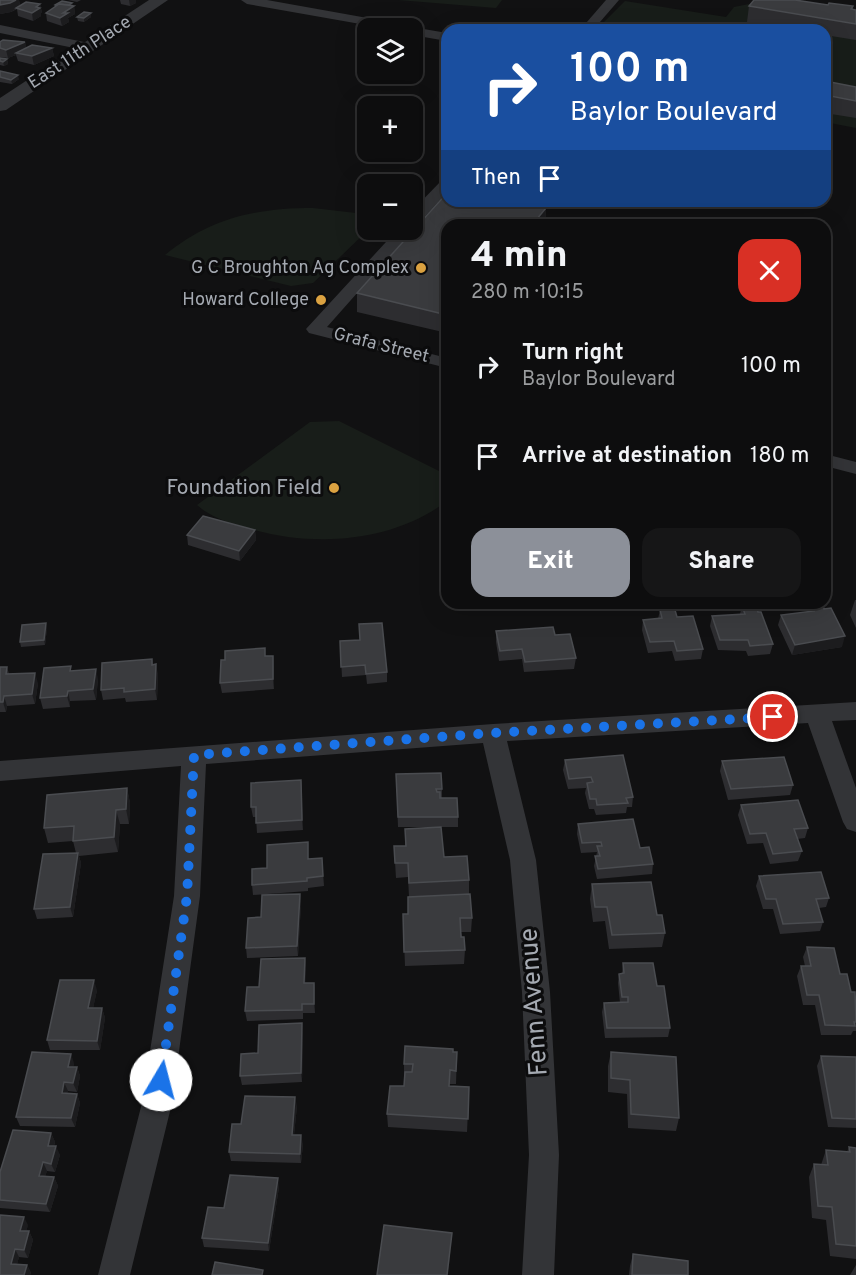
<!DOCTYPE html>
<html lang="en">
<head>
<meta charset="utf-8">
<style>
  :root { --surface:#0d0d0e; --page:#161617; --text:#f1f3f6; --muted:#9a9c9e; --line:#2d2d2e; --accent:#8c9099 }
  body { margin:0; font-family:Overpass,sans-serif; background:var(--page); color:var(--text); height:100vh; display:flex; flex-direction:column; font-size:22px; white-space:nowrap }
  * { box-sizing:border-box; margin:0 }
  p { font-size:20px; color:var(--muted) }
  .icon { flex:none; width:33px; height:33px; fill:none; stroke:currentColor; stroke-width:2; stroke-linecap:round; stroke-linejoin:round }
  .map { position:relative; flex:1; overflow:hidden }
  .drawer { position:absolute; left:441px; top:219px; width:390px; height:390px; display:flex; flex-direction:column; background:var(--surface); border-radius:18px; box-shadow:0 6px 24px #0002,0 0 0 2px var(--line) }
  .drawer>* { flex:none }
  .top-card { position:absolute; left:441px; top:24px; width:390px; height:183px; border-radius:18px; box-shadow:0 6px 24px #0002,0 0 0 2px var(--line); background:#1a4fa0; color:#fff; overflow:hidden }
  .fabs { position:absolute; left:357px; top:18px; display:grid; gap:12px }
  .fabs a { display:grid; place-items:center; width:66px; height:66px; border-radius:12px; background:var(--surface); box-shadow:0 6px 24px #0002,0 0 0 2px var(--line); font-size:30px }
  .pin { position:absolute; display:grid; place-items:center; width:51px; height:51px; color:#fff; margin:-26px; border:3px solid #fff; border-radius:50%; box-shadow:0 2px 6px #0007 }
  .me { position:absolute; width:66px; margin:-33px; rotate:8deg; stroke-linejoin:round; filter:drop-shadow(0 0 4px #0008) }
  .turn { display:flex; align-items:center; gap:21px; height:126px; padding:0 30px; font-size:27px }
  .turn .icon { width:78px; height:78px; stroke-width:2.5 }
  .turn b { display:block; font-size:42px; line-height:51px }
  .then { display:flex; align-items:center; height:57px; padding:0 30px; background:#0003; gap:12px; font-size:22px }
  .round { display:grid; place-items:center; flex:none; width:63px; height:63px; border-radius:18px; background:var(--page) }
  .head { display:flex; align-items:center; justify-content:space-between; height:102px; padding:0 30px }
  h1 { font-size:36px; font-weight:800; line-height:45px }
  .button { display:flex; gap:12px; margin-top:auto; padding:12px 30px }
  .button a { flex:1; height:69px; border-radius:18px; background:var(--accent); color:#fff; font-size:24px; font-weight:800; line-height:69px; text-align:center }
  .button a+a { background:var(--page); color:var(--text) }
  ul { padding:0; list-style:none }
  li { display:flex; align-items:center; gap:18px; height:90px; padding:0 30px }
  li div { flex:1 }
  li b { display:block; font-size:22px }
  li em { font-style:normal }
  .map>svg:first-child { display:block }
  .green { fill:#181d19 }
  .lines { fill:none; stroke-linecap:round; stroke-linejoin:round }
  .minor { fill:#333437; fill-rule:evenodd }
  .tertiary { fill:#333437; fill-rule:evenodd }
  .wall { fill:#2d2d30 }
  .shaded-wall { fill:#1c1c1e }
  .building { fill:#3a3b3e; stroke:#4a4c50; stroke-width:1.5 }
  .route { stroke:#1a73e8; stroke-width:10; stroke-dasharray:0 18 }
  .poi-dot { fill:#dba241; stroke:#0c0c0d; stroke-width:2 }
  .labels { text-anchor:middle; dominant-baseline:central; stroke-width:6; stroke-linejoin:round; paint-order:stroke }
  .far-street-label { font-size:18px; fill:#a4a9b1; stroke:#0c0c0d }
  .far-poi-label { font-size:18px; fill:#a4a9b1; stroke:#0c0c0d; text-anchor:end }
  .poi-label { font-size:21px; fill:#a4a9b1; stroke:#0c0c0d; text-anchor:end }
  .near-street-label { font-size:26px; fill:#a4a9b1; stroke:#0c0c0d }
</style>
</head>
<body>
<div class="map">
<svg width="856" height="1275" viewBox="0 0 856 1275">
  <rect width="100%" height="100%" fill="#111112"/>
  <!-- green -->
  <g class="green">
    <polygon points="398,0 502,0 496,8"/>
    <polygon points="625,1 726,17 734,7 754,3 856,19 856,128 825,122 825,30 596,30"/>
    <path d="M 313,208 L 364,214 L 367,215 L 368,230 L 313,283 L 291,286 L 165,255 C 210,218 256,208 313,208 Z"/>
    <path d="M 339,421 L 447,475 L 447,501 C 389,545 305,548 238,525 C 223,521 208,515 197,505 L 310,422 Z"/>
  </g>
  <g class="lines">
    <!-- minor -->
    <g class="minor">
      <polygon points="241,0 267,0 401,24 407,28 383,28 247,4"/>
      <polygon points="606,0 619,0 593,30 580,30"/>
      <polygon points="0,25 89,43 96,47 89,51 0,33"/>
      <polygon points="412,27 447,33 447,41 412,35 412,28 407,28"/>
      <polygon points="447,178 447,192 418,224 412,226 412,211 442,180"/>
      <polygon points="397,230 413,230 327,327 447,358 447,368 309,333 306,329"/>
      <polygon points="825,454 856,462 856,474 825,466"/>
      <polygon points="856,702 856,720 832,721 856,788 856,832 847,829 843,822 808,723 507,741 536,860 550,992 559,1155 554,1275 522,1275 529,1155 522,992 510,860 483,743 206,764 200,896 172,1103 130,1275 98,1275 142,1103 174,896 181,766 0,781 0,761 493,724"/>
    </g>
    <!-- tertiary -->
    <polygon class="tertiary" points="149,0 168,0 6,110 0,111 0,98"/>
  </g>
  <!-- wall -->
  <g class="wall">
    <polygon points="0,0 19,0 20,5 40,4 42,13 41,13 41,16 33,21 18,16 17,9 11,12 0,14"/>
    <polygon points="68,0 81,0 77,2"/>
    <polygon points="120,0 136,0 136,3 130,6 121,4"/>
    <polygon points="55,5 74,6 75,14 68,18 69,22 62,26 47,21 46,13 55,7"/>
    <polygon points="828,5 853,6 853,9 856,10 856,40 825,35 825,30 795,30 747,22 749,6"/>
    <polygon points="77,17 91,17 84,22 78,21"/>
    <polygon points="0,42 25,42 26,48 52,48 54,56 34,65 18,61 16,55 8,58 0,57"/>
    <polygon points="0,58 7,59 8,64 4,66 0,65"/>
    <polygon points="0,71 19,79 12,84 0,82"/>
    <polygon points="825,81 856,87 856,118 825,113"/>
    <polygon points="447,193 447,201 514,201 546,208 545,225 447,225 447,333 357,312 357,293"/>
    <polygon points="255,530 256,540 240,561 188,545 187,535"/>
    <polygon points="855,600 856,600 856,628 850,615"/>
    <polygon points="810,603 822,603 842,647 792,655 778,625 781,615 807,612"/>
    <polygon points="742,606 773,644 770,654 748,656 746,651 718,650 710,626 712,616 740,614"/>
    <polygon points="660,610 677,617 703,649 701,659 675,661 672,651 648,653 642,630 643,620 658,619"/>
    <polygon points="359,624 387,672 387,682 367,684 366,675 342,677 340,641 360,640"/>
    <polygon points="47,628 45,645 21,647 20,642"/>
    <polygon points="496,631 555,635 576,658 574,669 524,672 522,659 499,661 496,642"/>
    <polygon points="265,648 265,656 273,656 274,689 222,693 220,683 225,660"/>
    <polygon points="152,659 153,665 158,674 157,700 126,702 125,698 103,700 101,690"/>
    <polygon points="0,667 7,667 9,674 38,683 35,704 7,706 6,712 0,712"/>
    <polygon points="72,671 98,679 96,700 70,701 70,707 43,709 40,698"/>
    <polygon points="565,760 633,797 632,807 627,807 626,813 596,815 594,809 589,809 585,793 586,788 568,789 563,770"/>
    <polygon points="722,761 793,785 790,795 728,800 720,771"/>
    <polygon points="396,774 442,789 442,798 458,817 458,827 441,827 444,857 469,880 469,894 472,918 471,932 461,932 465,950 464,964 405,966 403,914 408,914 409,897 408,877 396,878 394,846 405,846 405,829 437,827 398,827"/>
    <polygon points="301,780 303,830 257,833 256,817 253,817 251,807"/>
    <polygon points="127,788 130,803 129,824 120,824 118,852 79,856 81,863 73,917 37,919 34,909 76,853 73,841 48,843 44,828"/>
    <polygon points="741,805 808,828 805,838 797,839 802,851 798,861 770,864 763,843 747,844 738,815"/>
    <polygon points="578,824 640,848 653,864 652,874 597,879 594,866 597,852 581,853 577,834"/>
    <polygon points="322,858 324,886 308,888 308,891 253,895 252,885 267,868 309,859"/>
    <polygon points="759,876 829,898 826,907 819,908 823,922 820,931 780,934 773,909 763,909 756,886"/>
    <polygon points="592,884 657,915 665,933 662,947 609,949 605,921 593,922 590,899"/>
    <polygon points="300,894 301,904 298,956 247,958 246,948 261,917"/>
    <polygon points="807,947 840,974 851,992 856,996 856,1031 853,1031 851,1035 821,1035 815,1005 803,1005 797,976 801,966 805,966 803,957"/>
    <polygon points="305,958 306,968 305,983 314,983 315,992 315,1013 303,1013 303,1019 247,1021 245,1011 259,987"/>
    <polygon points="623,963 657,986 670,1028 668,1037 605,1038 602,1012 604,1003 620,1003 618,983 619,974 622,973"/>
    <polygon points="97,990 93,1008 102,1008 105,1018 100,1050 50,1050 47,1040"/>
    <polygon points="303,1033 302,1082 242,1085 240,1076 258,1053"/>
    <polygon points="453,1052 457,1052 456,1084 449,1084 449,1086 469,1087 467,1132 388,1127 387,1114 404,1086 404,1064"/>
    <polygon points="611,1052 679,1118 676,1131 628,1128 627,1094 608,1092 608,1066"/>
    <polygon points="821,1056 856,1057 856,1128 828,1127 817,1066"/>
    <polygon points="74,1063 73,1067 77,1067 80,1076 77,1092 68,1091 67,1093 77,1094 80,1103 75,1127 20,1126 16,1117"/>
    <polygon points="297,1106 294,1135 303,1144 301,1163 231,1161 229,1152 241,1124"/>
    <polygon points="51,1133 55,1142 54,1146 60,1155 55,1172 47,1171 45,1176 54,1177 58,1186 50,1212 0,1208 0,1172"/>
    <polygon points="849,1147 856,1148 856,1259 830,1256 826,1220 812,1218 809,1177 814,1164 821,1165 826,1150 847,1152"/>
    <polygon points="279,1187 269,1251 204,1247 202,1238 224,1208"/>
    <polygon points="28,1225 26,1231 29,1231 33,1240 28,1258 19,1257 17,1264 27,1265 31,1273 30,1275 0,1275"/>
    <polygon points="633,1254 688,1275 629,1275 630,1266"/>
    <polygon points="856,1265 856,1275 850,1275"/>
  </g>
  <!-- shaded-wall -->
  <g class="shaded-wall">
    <polygon points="16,0 19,0 20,6 11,12 0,14 0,5"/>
    <polygon points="129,0 136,0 136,3 130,6"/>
    <polygon points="72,3 73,6 74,6 75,14 68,18 69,22 62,26 60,18 66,7"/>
    <polygon points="40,4 42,13 41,13 41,16 33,21 32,13 36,7"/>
    <polygon points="91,13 91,17 84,22 84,18"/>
    <polygon points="25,42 27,50 16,53 16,55 8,58 6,50"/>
    <polygon points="52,48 54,56 34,65 32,56"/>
    <polygon points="7,59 8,64 4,66 3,62"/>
    <polygon points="18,75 19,79 12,84 11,80"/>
    <polygon points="546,208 545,225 532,225"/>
    <polygon points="255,530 256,540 240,561 239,551"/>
    <polygon points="46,623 47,628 45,645 44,640"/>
    <polygon points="845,636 842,647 792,655 795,645"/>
    <polygon points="273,656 274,666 274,689 273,679"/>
    <polygon points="156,664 158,674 157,700 155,689"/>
    <polygon points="96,669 98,679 96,700 93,689"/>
    <polygon points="35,673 38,683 35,704 32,694"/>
    <polygon points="68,691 70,701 70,707 67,696"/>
    <polygon points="4,696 7,706 6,712 3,702"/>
    <polygon points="301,780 302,790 303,830 302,820"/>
    <polygon points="127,788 130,803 129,824 126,809"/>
    <polygon points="116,810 120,824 118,852 114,837"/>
    <polygon points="78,853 81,863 73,917 70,907"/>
    <polygon points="300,894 301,904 298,956 297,946"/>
    <polygon points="305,958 306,968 305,992 304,983"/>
    <polygon points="94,980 97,990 91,1018 88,1008"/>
    <polygon points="314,983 315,992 315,1013 314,1004"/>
    <polygon points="102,1008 105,1018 100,1050 97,1041"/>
    <polygon points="302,1023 303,1033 302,1082 301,1073"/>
    <polygon points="71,1054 74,1063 71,1076 68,1067"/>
    <polygon points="77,1067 80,1076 77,1092 73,1083"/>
    <polygon points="64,1082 68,1091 65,1102 62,1093"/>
    <polygon points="77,1094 80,1103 75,1127 71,1118"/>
    <polygon points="295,1097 297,1106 293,1144 292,1135"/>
    <polygon points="51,1133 55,1142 51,1154 48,1146"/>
    <polygon points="301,1135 303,1144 301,1163 300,1154"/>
    <polygon points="56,1146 60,1155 55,1172 51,1164"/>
    <polygon points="43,1162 47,1171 43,1185 39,1176"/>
    <polygon points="54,1177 58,1186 50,1212 46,1204"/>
    <polygon points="278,1178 279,1187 269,1251 268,1243"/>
    <polygon points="24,1217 28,1225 24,1239 20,1231"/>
    <polygon points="29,1231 33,1240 28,1258 24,1250"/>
    <polygon points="452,1233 451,1245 448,1275 447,1275"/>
    <polygon points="15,1249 19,1257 15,1272 11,1264"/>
    <polygon points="27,1265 31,1273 30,1275 24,1275"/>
  </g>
  <!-- building -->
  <g class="building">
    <polygon points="0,0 16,0 10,3 0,5"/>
    <polygon points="754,0 795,0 828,5 829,3 853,6 851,9 856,10 856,24 749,6"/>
    <polygon points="62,1 72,3 69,5 59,4 57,6 55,5"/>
    <polygon points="26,2 40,4 36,7 40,8 32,13 16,8"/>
    <polygon points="59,4 74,6 63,13 68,13 60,18 46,13"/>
    <polygon points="84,12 91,13 84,18 77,17"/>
    <polygon points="3,40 25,42 6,50 0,48 0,42"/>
    <polygon points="32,45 52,48 32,56 16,53"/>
    <polygon points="0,58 7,59 3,62 0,61"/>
    <polygon points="0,71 18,75 11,80 0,77"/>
    <polygon points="825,81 856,87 856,101 825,95"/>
    <polygon points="447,193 447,201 514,201 546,208 532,225 447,225 447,315 357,293"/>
    <polygon points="203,516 255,530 239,551 187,535"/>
    <polygon points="810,603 822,603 824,609 831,608 845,636 795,645 781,615 814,611"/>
    <polygon points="756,605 758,612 761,612 773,644 750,646 748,640 720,640 712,616 745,614 742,606"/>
    <polygon points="660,610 675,610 677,617 693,616 703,649 677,651 674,641 650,642 643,620 662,618"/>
    <polygon points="46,623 44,640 20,642 22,625"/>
    <polygon points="382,623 387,672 366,674 365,665 341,667 340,641 360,640 359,624"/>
    <polygon points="553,627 555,635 570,634 576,658 525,662 522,649 500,651 496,631"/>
    <polygon points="265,648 265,656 273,656 273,679 220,683 221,660 225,660 225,651"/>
    <polygon points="152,659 152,665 156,664 155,689 124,692 124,688 101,690 102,663"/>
    <polygon points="71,666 70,671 96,669 93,689 68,691 67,696 40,698 44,668"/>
    <polygon points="0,667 7,667 6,674 35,673 32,694 4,696 3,702 0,702"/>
    <polygon points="623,755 633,797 626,798 628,803 597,805 596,799 590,799 587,783 593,782 591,777 569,779 565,760"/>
    <polygon points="784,757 793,785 731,789 722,761"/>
    <polygon points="441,773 442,789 436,789 437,792 440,792 440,798 457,798 458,817 398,817 396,774"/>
    <polygon points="301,780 302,820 256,823 256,807 251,807 251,783"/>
    <polygon points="127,788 126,809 116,810 114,837 73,841 74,826 44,828 47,795"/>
    <polygon points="798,800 808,828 794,829 802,851 773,854 766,833 750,834 741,805"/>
    <polygon points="633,819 640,848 649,847 653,864 598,869 595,856 600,856 597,846 602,846 601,842 582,843 578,824"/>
    <polygon points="441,827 444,857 467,856 469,880 409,883 408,863 395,863 394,846 406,846 405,829"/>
    <polygon points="308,842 308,859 322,858 323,876 307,878 307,881 252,885 252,869 267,868 267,845"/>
    <polygon points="78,853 70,907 34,909 43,854"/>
    <polygon points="821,872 829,898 816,899 823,922 783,924 776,899 766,899 759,876"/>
    <polygon points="651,882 657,915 662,915 665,933 612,935 607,907 595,907 592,884"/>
    <polygon points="300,894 297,946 246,948 248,918 261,917 262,895"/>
    <polygon points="470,894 472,918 460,918 461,937 464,937 465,950 404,952 403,914 408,914 408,897"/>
    <polygon points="807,947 834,948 840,974 847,974 851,992 855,992 856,1022 854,1022 855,1026 825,1025 819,995 807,995 801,966 811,966"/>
    <polygon points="305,958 304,983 314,983 314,1004 302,1004 302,1010 245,1011 247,987 259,987 261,959"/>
    <polygon points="623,963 653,963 657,986 664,986 670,1028 607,1028 604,1003 628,1002 628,997 622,997 619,974 624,973"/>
    <polygon points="60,980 94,980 88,1008 102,1008 97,1041 47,1040"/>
    <polygon points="302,1023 301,1073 240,1076 241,1054 258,1053 259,1025"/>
    <polygon points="405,1046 453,1049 453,1052 457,1052 456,1071 450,1070 449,1086 469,1087 468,1119 387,1114 390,1086 404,1086 405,1072 412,1072 413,1064 404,1064"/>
    <polygon points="32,1052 71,1054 68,1067 77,1067 73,1083 64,1082 62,1093 77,1094 71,1118 16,1117"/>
    <polygon points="611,1052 676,1057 679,1118 631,1114 630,1080 611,1078"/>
    <polygon points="821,1056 856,1057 856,1119 832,1118"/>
    <polygon points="245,1096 295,1097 292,1135 301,1135 300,1154 229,1152 232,1124 241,1124"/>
    <polygon points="13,1130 51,1133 48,1146 56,1146 51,1164 43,1162 39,1176 54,1177 46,1204 0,1200 0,1172"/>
    <polygon points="849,1147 856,1148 856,1246 836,1244 832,1207 818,1206 814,1164 828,1165 826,1150 850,1152"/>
    <polygon points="230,1175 278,1178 268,1243 202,1238 208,1207 224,1208"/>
    <polygon points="0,1215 24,1217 20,1231 29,1231 24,1250 15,1249 11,1264 27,1265 24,1275 0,1275"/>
    <polygon points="384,1225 452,1233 447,1275 377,1275"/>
    <polygon points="633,1254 688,1261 688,1275 632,1275"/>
    <polygon points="215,1262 263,1270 262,1275 212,1275"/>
  </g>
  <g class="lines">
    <!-- route -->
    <polyline class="route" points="161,1080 187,896 194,755 493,733 773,717"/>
  </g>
  <!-- markers -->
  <g class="poi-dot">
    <circle cx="421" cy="268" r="6"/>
    <circle cx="321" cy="300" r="6"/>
    <circle cx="334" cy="488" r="6"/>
  </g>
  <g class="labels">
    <!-- far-street labels -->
    <g class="far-street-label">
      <text transform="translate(80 53) rotate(-33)">East 11th Place</text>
      <text transform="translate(381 346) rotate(14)">Grafa Street</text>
    </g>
    <!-- far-poi labels -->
    <g class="far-poi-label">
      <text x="409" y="268">G C Broughton Ag Complex</text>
      <text x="309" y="300">Howard College</text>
    </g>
    <!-- poi labels -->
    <g class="poi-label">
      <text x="322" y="488">Foundation Field</text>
    </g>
    <!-- near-street labels -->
    <g class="near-street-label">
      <text transform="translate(535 1002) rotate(-94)">Fenn Avenue</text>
    </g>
  </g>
</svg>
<div class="fabs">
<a><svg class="icon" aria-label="layers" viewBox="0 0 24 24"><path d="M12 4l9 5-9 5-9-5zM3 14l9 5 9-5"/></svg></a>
<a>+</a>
<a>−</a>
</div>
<div class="pin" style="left:773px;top:717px;background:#d93025"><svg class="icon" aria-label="arrive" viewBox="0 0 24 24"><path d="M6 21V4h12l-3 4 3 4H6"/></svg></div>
<svg class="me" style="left:161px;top:1080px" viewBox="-20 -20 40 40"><circle r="19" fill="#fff"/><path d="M0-13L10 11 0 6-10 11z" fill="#1a73e8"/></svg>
<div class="top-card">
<div class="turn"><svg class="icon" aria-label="right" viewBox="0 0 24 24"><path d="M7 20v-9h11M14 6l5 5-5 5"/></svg><div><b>100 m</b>Baylor Boulevard</div></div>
<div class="then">Then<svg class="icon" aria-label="arrive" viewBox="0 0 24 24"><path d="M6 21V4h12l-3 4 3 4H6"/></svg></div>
</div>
<section class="drawer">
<div class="head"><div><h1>4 min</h1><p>280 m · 10:15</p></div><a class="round" style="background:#d93025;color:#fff"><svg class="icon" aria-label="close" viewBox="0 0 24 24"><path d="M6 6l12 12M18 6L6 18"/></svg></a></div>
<ul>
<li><svg class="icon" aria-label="right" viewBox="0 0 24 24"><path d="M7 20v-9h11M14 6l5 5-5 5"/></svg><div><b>Turn right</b><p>Baylor Boulevard</p></div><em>100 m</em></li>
<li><svg class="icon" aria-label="arrive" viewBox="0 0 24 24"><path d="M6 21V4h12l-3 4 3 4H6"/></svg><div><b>Arrive at destination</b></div><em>180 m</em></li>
</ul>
<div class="button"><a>Exit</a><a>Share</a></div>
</section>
</div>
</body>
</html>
